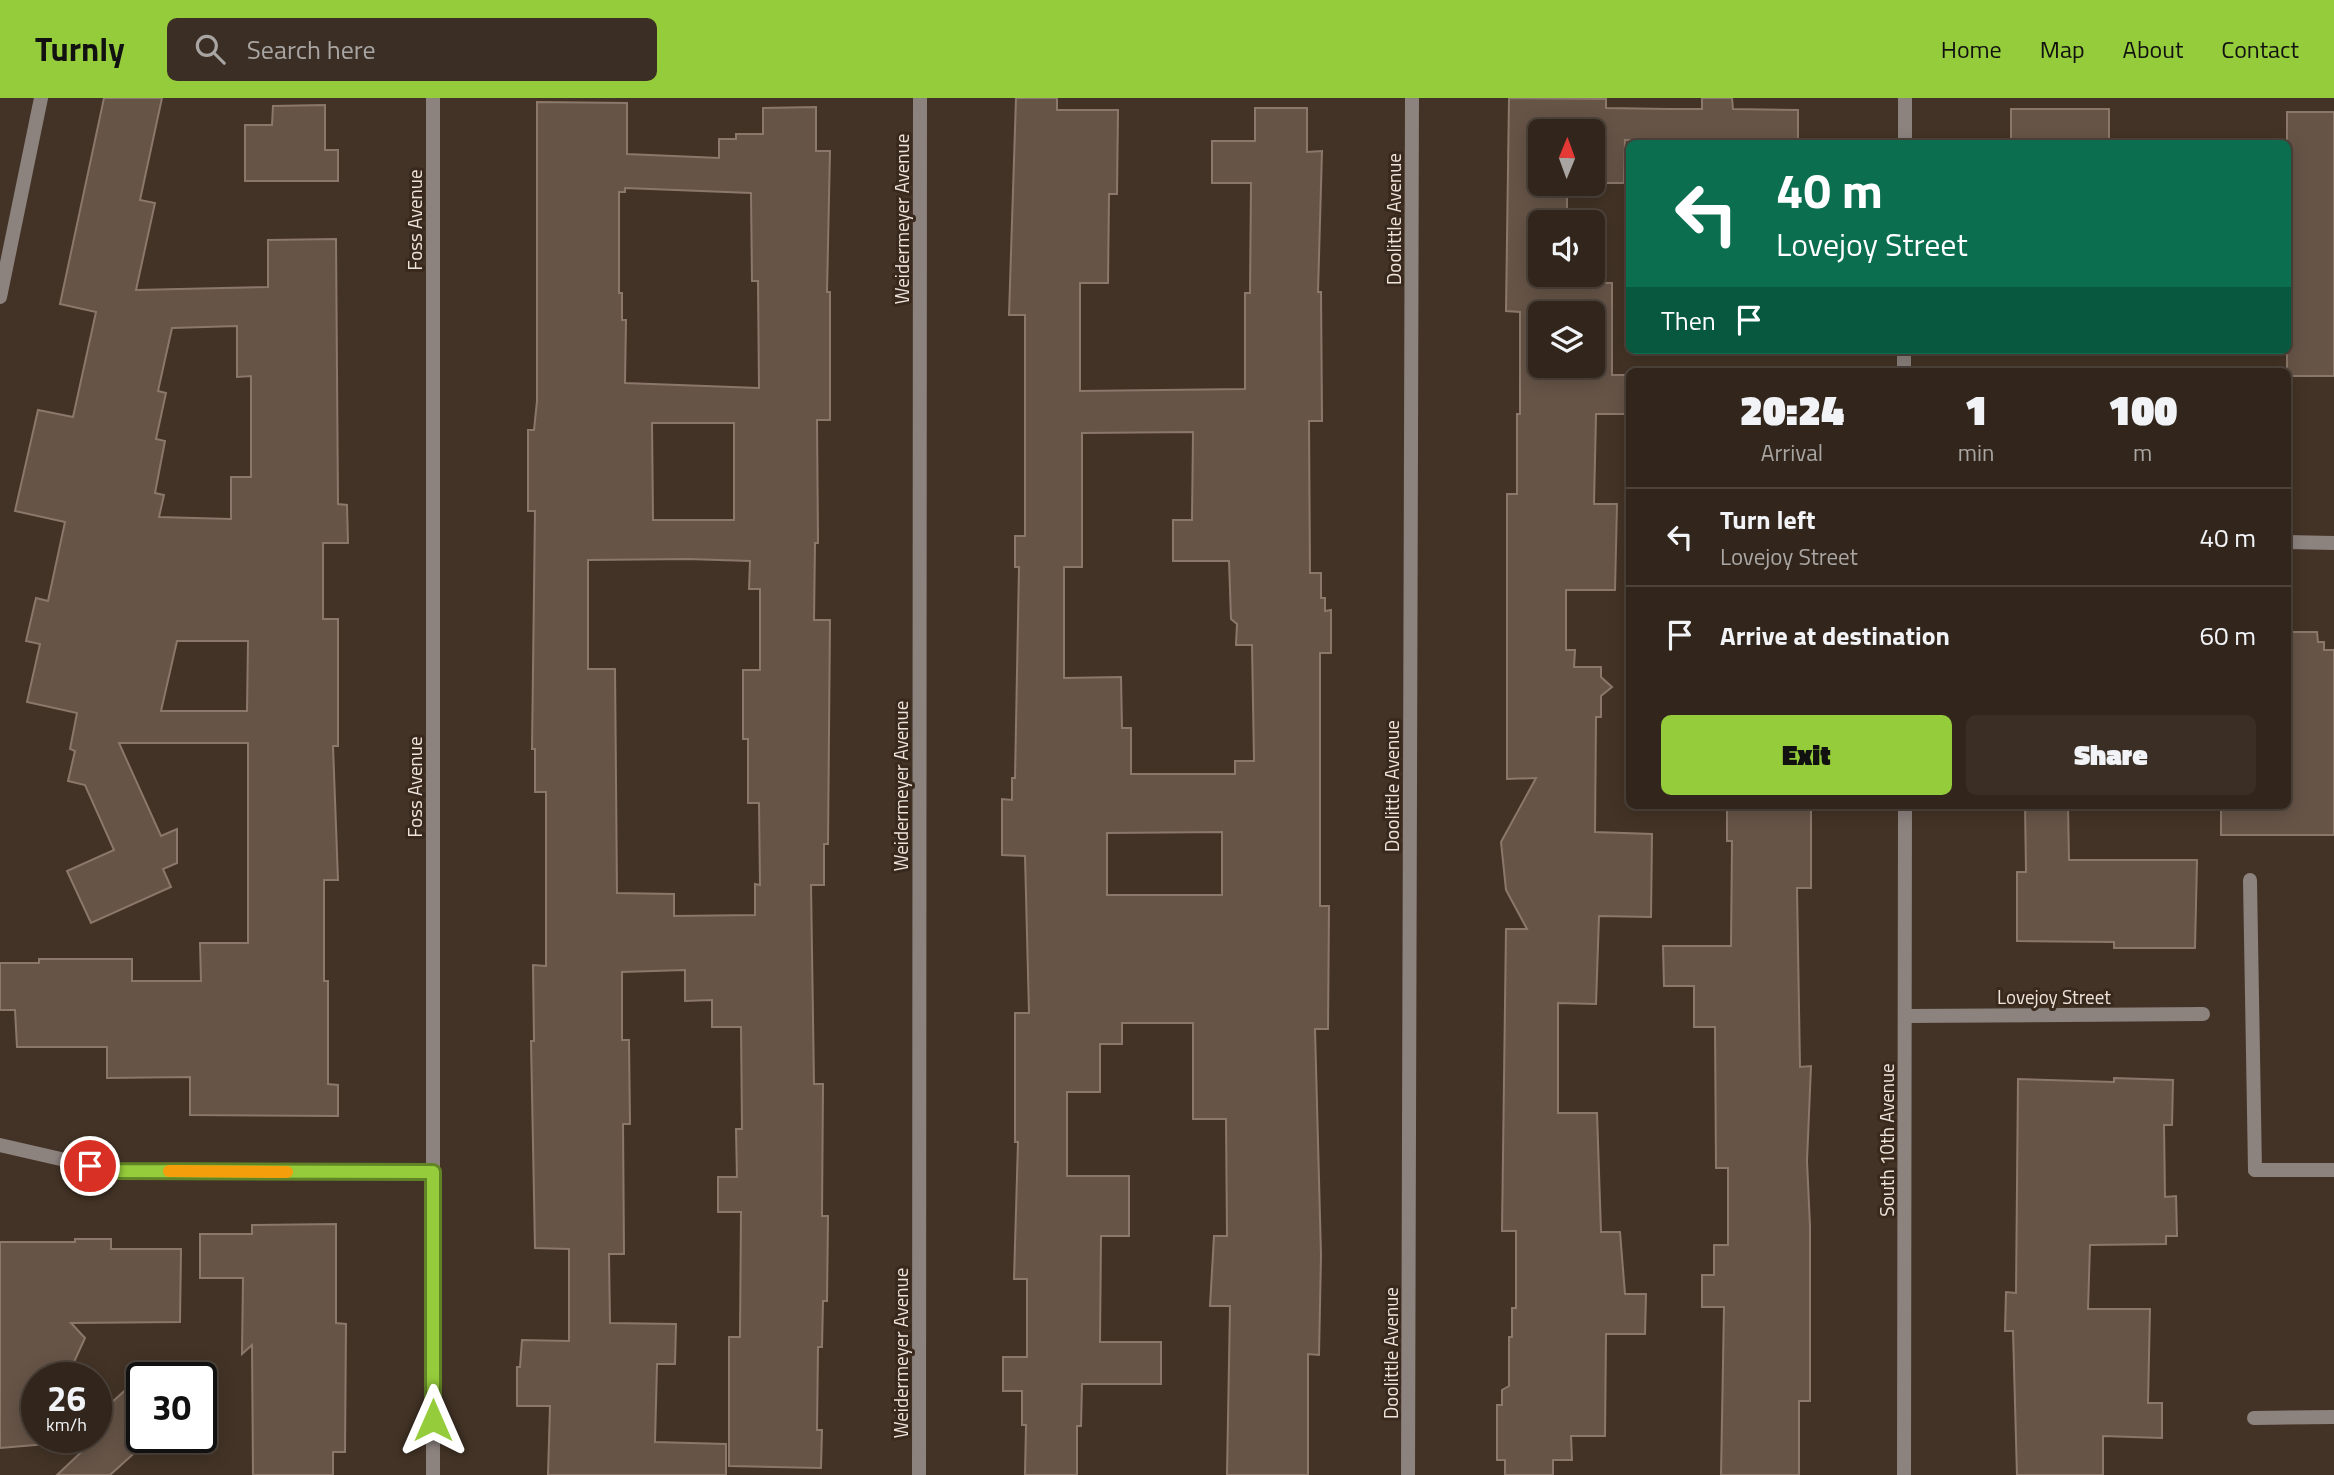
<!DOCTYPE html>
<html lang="en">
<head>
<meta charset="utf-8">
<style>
  :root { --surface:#32261c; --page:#3a2e25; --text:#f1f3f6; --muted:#a8a5a3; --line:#4d433b; --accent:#95cc3b }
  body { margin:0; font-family:"Titillium Web",sans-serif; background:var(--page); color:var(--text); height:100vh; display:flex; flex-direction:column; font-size:26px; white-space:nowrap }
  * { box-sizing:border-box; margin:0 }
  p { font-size:23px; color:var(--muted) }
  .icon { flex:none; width:38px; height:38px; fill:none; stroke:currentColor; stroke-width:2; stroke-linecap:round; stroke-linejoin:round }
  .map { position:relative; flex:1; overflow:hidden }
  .side { position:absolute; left:1626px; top:270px; width:665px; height:441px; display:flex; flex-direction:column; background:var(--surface); border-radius:10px; box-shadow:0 4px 18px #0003,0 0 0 2px var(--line) }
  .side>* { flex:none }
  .hud { position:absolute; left:1626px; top:42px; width:665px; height:214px; border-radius:10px; box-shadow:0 4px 18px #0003,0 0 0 2px var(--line); background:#0b6e4f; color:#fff; overflow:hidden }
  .needle { width:46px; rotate:1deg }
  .fabs { position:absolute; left:1528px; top:21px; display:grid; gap:14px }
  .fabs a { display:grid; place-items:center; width:77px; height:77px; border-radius:10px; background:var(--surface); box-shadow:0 4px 18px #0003,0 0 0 2px var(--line); font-size:35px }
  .speed { position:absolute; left:21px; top:1264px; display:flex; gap:14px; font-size:35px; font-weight:700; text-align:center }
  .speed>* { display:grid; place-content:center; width:91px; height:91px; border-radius:50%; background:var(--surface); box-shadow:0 4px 18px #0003,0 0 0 2px var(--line); line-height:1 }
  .speed small { font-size:18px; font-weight:400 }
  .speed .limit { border:4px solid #111; border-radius:10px; background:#fff; color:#111 }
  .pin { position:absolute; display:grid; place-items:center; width:60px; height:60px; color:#fff; margin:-30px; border:4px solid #fff; border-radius:50%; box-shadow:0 2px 7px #0007 }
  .me { position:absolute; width:77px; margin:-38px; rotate:0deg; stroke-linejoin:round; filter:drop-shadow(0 0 5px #0008) }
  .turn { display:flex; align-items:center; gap:24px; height:147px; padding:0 35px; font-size:32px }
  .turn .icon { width:91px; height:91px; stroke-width:2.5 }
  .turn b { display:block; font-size:49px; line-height:60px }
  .then { display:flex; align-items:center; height:66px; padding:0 35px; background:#0003; gap:14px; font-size:26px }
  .eta { display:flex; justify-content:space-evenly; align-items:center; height:119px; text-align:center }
  .eta b { font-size:42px; font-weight:800; line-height:49px }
  .button { display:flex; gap:14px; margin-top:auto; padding:14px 35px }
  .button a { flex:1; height:80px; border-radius:10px; background:var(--accent); color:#111; font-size:28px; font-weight:800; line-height:80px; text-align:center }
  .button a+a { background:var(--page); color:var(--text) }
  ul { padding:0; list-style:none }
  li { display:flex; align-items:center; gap:21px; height:98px; padding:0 35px; border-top:2px solid var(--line) }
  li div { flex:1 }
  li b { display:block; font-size:26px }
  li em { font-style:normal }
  header { display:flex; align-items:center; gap:42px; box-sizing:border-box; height:98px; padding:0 35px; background:var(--accent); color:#111 }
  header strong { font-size:33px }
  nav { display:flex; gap:38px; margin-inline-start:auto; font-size:24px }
  .search { width:490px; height:63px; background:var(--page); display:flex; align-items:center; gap:18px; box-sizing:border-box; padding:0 24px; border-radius:10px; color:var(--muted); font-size:26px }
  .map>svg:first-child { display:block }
  .building { fill:#665447; stroke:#8b786a; stroke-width:2; fill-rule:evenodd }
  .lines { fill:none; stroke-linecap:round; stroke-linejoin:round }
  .service { stroke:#8c827e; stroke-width:14 }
  .minor { stroke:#8c827e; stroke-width:14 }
  .tertiary { stroke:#8c827e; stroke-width:14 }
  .route-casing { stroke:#618526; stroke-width:18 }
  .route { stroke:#95cc3b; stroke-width:12 }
  .slow { stroke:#f59e0b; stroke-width:12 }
  .labels { text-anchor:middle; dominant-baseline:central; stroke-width:6; stroke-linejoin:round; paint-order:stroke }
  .street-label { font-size:19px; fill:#eee4dc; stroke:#38291c }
</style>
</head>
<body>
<header>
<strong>Turnly</strong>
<div class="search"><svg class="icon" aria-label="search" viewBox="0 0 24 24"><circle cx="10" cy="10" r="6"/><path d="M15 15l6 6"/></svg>Search here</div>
<nav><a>Home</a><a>Map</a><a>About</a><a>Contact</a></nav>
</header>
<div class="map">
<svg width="2334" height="1377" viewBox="0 0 2334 1377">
  <rect width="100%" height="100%" fill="#433326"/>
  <!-- building -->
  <g class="building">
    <path d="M 104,0 L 162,0 L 140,102 L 155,105 L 136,192 L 268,189 L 268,142 L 336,141 L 338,406 L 347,407 L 348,445 L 323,445 L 323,521 L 338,521 L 338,648 L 333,648 L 338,782 L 324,782 L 324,883 L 328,883 L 328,986 L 338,987 L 338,1018 L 190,1017 L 190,979 L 107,980 L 107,949 L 17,949 L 15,912 L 0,912 L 0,865 L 39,865 L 39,861 L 132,861 L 132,883 L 201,883 L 200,845 L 248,845 L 248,645 L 119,645 L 161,738 L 177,731 L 177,765 L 163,771 L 171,789 L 91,825 L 67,773 L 114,752 L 85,687 L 68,683 L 75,653 L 70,651 L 77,615 L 27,604 L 40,546 L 26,543 L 36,500 L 48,503 L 65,424 L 15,413 L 38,312 L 73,319 L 96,214 L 60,206 ZM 237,228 L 237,279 L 251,278 L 251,379 L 231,379 L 231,421 L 159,419 L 164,397 L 155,395 L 165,343 L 156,341 L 166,295 L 158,293 L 172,230 ZM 177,543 L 248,543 L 247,613 L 161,613 Z"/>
    <path d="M 1016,0 L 1057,0 L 1057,12 L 1118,12 L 1117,96 L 1109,96 L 1108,185 L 1080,185 L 1080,293 L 1245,291 L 1245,195 L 1250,195 L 1251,85 L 1212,85 L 1212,43 L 1255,43 L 1255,10 L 1307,10 L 1307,54 L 1322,53 L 1318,194 L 1321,194 L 1322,323 L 1309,323 L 1310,475 L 1321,475 L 1321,500 L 1325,500 L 1325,513 L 1331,512 L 1331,555 L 1320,555 L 1320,808 L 1329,808 L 1328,931 L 1315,931 L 1321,1157 L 1319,1257 L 1308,1256 L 1308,1377 L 1227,1377 L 1230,1208 L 1210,1208 L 1214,1138 L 1227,1138 L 1226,1021 L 1193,1021 L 1193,925 L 1122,925 L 1122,946 L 1100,946 L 1100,994 L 1067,994 L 1067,1078 L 1129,1078 L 1129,1138 L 1101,1138 L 1100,1244 L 1161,1244 L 1161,1286 L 1082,1286 L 1081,1328 L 1077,1328 L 1077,1377 L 1025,1377 L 1026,1327 L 1022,1327 L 1022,1293 L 1003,1293 L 1003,1259 L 1027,1259 L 1027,1181 L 1014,1181 L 1018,1044 L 1015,1044 L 1015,915 L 1029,915 L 1025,758 L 1002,757 L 1002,701 L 1012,702 L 1012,680 L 1015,680 L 1019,469 L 1015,469 L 1015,438 L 1025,438 L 1025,217 L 1009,217 ZM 1193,334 L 1192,422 L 1173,422 L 1173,463 L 1229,463 L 1231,521 L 1237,526 L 1236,547 L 1252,547 L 1254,663 L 1235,663 L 1235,676 L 1131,676 L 1131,630 L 1122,630 L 1121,579 L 1064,580 L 1064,469 L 1082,469 L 1082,335 ZM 1222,734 L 1222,797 L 1107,797 L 1107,735 Z"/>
    <path d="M 1509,0 L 1606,1 L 1606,10 L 1669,11 L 1702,11 L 1702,0 L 1732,0 L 1733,11 L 1798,12 L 1798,46 L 1625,42 L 1624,85 L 1592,85 L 1592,33 L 1540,33 L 1540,86 L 1567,86 L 1567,124 L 1540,124 L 1540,177 L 1566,177 L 1566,181 L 1572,181 L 1572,184 L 1612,185 L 1612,277 L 1629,277 L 1629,316 L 1596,316 L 1594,406 L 1617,406 L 1615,492 L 1566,492 L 1566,552 L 1575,552 L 1574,569 L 1601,569 L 1601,579 L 1612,589 L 1601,598 L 1601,619 L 1596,619 L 1595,734 L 1652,736 L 1651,819 L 1599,818 L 1596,906 L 1558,905 L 1558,1015 L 1597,1015 L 1601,1134 L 1620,1134 L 1625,1196 L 1646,1196 L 1645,1236 L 1606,1236 L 1605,1338 L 1571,1338 L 1572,1362 L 1553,1362 L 1553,1377 L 1505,1377 L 1505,1362 L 1497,1362 L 1497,1307 L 1502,1307 L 1502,1292 L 1509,1288 L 1509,1239 L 1512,1239 L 1512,1210 L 1516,1210 L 1516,1133 L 1502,1133 L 1506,831 L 1527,831 L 1506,792 L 1501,744 L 1536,680 L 1507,681 L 1507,396 L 1517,396 L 1517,316 L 1520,316 L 1520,214 L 1506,213 ZM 1540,215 L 1592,215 L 1592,268 L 1540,268 Z"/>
    <path d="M 537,4 L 627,5 L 627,56 L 719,60 L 719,41 L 736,41 L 736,36 L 763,36 L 763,10 L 816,9 L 816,53 L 830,53 L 827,194 L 830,194 L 830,322 L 817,322 L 818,445 L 815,445 L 814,522 L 830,522 L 828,746 L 824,746 L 824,787 L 811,787 L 814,986 L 823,986 L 822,1118 L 828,1118 L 827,1203 L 823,1203 L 822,1249 L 818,1249 L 817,1332 L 822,1332 L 821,1370 L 729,1368 L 729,1239 L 740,1239 L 741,1114 L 718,1114 L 718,1079 L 737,1079 L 736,1031 L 742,1031 L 741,929 L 712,929 L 712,902 L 685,903 L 685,872 L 622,874 L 622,942 L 629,942 L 630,1026 L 623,1026 L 624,1156 L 609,1156 L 610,1225 L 676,1226 L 675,1266 L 657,1266 L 655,1344 L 726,1346 L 726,1377 L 548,1377 L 550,1308 L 517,1308 L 517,1269 L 520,1269 L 522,1242 L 569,1243 L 569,1151 L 535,1150 L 531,943 L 534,943 L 533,867 L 546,868 L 546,694 L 535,694 L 535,651 L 532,651 L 535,413 L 528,413 L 528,332 L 534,332 L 537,303 ZM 625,90 L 751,95 L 752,183 L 758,183 L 759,290 L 625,285 L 626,222 L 622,222 L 622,195 L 619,195 L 619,94 L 625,94 ZM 652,325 L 734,325 L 734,422 L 653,422 ZM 688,461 L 750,463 L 749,491 L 760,491 L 760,572 L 743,572 L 743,641 L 748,641 L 748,705 L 759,705 L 760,787 L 755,786 L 755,817 L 674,818 L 674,796 L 617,795 L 615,571 L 588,571 L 588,462 Z"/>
    <polygon points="325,7 325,52 338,52 338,83 245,83 245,27 272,27 273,8"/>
    <rect x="2011" y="11" width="98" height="35"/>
    <rect x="2287" y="14" width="47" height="264"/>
    <polygon points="2287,534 2317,534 2318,544 2324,544 2324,552 2334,552 2334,737 2221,737 2221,707 2287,707"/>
    <polygon points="1727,707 1806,707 1807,712 1811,712 1811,790 1797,790 1800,969 1811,968 1807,1063 1810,1128 1810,1303 1799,1303 1799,1377 1721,1377 1724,1209 1702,1209 1702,1177 1714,1177 1714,1147 1728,1147 1728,1070 1716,1070 1715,929 1694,929 1694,888 1664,888 1663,848 1731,848 1732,743 1727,743"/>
    <polygon points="2025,707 2068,707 2069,762 2197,762 2195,850 2114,850 2114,844 2017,843 2017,774 2026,774"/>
    <polygon points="2114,980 2173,982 2172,1027 2164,1027 2165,1099 2176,1098 2177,1138 2166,1138 2166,1146 2090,1147 2088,1211 2150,1211 2148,1305 2162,1305 2162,1340 2103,1338 2103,1377 2017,1377 2013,1233 2005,1233 2006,1194 2016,1195 2018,981 2114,984"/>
    <polygon points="336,1126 336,1225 346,1226 345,1354 333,1354 333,1377 253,1377 252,1247 242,1256 243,1180 200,1180 200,1136 252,1136 252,1127"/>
    <polygon points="75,1141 111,1141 111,1151 181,1151 180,1224 71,1225 85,1240 74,1264 87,1279 37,1279 37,1339 96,1339 96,1289 111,1305 142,1277 142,1348 110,1377 57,1377 94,1342 0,1350 0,1144 75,1144"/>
  </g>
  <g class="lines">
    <!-- service -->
    <g class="service">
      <polyline points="2250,782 2255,1072"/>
      <polyline points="2254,1320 2334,1319"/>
    </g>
    <!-- minor -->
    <g class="minor">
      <polyline points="0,199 41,0"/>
      <polyline points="2287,444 2334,445"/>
      <polyline points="1906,918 2203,916"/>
      <polyline points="0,1047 113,1073 433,1074"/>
      <polyline points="2255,1072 2334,1072"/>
      <polyline points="433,1377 433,0"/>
      <polyline points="919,1377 920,0"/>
      <polyline points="1408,1377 1412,0"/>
    </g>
    <!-- tertiary -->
    <g class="tertiary">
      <polyline points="1905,46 1905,0"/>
      <polyline points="1904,273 1904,252"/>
      <polyline points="1904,1377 1905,707"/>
    </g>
  </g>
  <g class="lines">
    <!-- route casing -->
    <g class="route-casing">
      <polyline id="route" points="90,1068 113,1073 433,1074 433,1322"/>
    </g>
    <!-- route -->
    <use href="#route" class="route"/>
    <!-- slow -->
    <polyline class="slow" points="169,1073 287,1074"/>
  </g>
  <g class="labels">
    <!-- street labels -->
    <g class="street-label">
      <text transform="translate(901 121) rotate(-90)">Weidermeyer Avenue</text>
      <text transform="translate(1393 121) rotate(-90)">Doolittle Avenue</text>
      <text transform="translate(414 122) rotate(-90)">Foss Avenue</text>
      <text transform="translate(900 688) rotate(-90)">Weidermeyer Avenue</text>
      <text transform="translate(1391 688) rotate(-90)">Doolittle Avenue</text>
      <text transform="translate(414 689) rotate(-90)">Foss Avenue</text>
      <text x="2054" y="898">Lovejoy Street</text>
      <text transform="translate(1886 1042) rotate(-90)">South 10th Avenue</text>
      <text transform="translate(900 1255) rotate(-90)">Weidermeyer Avenue</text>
      <text transform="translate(1390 1255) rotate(-90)">Doolittle Avenue</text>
    </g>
  </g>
</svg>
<div class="fabs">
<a><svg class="needle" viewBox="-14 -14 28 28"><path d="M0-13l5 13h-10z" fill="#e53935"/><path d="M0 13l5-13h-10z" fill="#a8a5a3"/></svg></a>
<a><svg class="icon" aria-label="sound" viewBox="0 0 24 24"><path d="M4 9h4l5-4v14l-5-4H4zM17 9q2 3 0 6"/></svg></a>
<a><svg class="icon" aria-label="layers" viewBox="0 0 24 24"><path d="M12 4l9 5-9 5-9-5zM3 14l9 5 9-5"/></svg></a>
</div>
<div class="speed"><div>26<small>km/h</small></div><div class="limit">30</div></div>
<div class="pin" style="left:90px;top:1068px;background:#d93025"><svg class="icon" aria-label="arrive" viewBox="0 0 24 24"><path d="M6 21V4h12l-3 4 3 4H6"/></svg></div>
<svg class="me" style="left:433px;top:1322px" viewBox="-20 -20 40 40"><path d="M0-17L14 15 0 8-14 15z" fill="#95cc3b" stroke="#fff" stroke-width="4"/></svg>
<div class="hud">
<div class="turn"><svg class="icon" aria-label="left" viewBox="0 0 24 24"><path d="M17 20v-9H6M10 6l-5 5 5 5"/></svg><div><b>40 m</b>Lovejoy Street</div></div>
<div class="then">Then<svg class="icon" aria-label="arrive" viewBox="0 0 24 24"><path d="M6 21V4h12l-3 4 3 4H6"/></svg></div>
</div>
<section class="side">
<div class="eta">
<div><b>20:24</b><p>Arrival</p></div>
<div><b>1</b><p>min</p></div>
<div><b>100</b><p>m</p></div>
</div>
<ul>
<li><svg class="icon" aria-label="left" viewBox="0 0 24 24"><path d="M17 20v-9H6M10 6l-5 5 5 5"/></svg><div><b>Turn left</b><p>Lovejoy Street</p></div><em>40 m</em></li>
<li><svg class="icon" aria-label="arrive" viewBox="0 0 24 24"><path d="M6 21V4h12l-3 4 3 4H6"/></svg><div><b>Arrive at destination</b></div><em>60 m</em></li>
</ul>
<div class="button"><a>Exit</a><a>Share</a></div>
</section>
</div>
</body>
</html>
